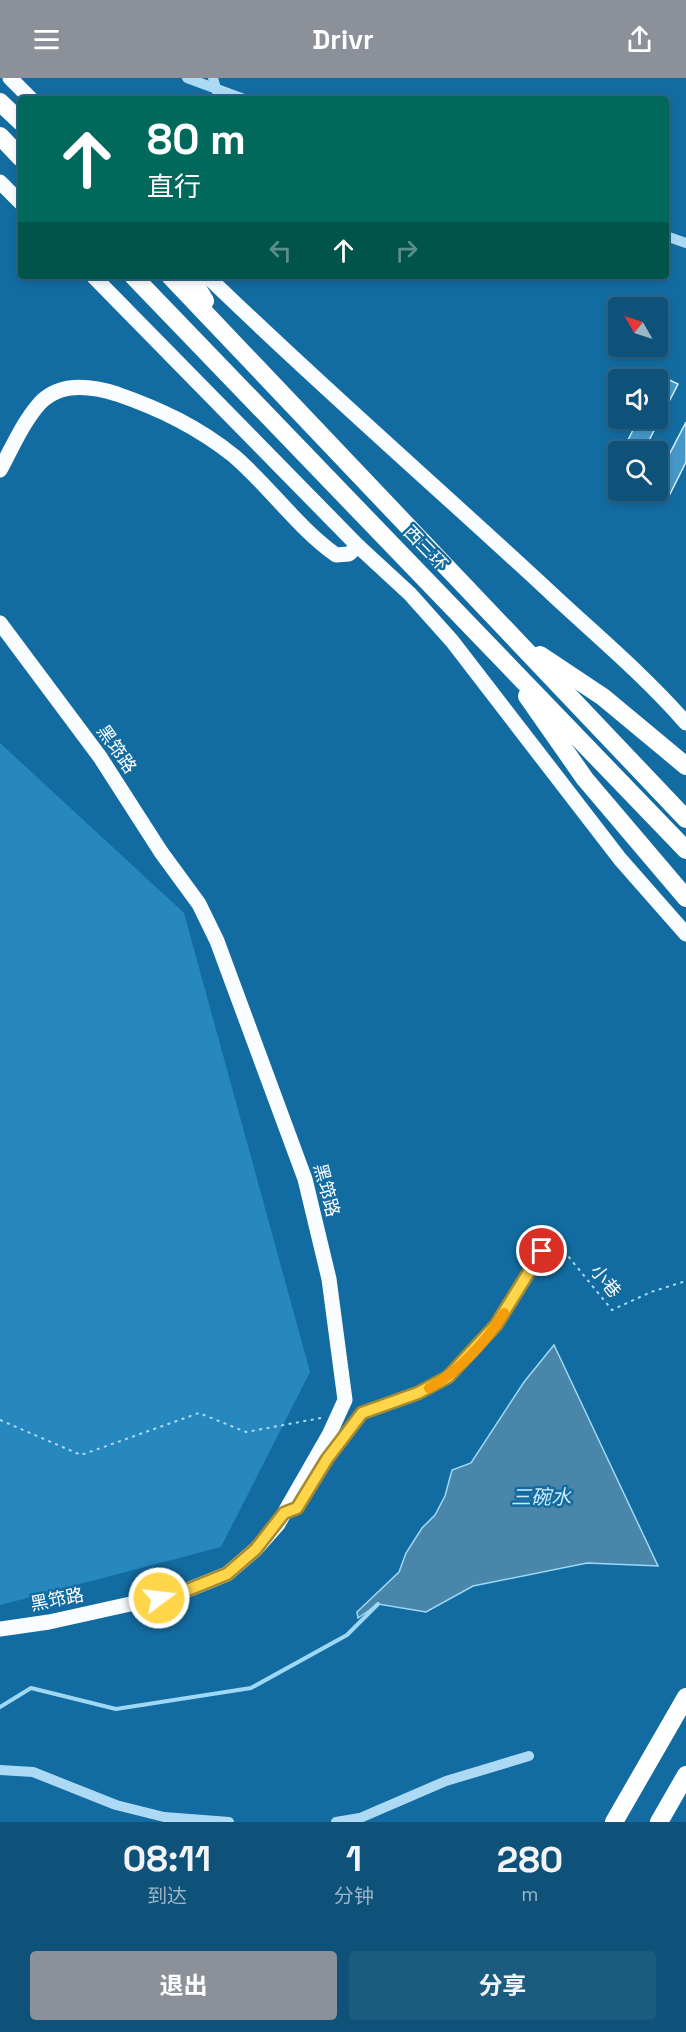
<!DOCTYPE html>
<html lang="zh">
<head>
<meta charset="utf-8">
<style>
  :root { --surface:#0e5179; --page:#1c5b80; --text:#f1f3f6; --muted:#9bb5c6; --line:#2e688a; --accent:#8c9099 }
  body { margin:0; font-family:"Space Grotesk","Noto Sans SC",sans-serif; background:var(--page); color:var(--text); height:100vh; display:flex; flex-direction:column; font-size:22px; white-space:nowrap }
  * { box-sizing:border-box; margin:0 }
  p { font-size:20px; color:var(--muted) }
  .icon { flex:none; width:33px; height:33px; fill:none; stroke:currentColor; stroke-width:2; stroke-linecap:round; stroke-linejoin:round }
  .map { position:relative; height:1744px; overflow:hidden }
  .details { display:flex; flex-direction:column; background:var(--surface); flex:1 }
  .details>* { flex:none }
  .banner { position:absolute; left:18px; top:18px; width:651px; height:183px; border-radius:6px; box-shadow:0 3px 9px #0003,0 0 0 2px var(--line); background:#00695c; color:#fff; overflow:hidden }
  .needle { width:39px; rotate:309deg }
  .tools { position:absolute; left:608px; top:219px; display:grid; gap:12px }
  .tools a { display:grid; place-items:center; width:60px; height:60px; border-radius:6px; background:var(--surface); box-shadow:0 3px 9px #0003,0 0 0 2px var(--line); font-size:30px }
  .pin { position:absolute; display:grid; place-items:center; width:51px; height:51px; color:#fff; margin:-26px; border:3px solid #fff; border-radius:50%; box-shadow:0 2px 6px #0007 }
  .me { position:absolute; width:66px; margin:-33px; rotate:75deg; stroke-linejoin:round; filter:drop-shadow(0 0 4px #0008) }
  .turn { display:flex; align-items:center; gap:21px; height:126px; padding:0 30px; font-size:27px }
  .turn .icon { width:78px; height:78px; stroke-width:2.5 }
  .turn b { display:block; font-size:42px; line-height:51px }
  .lanes { display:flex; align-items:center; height:57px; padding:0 30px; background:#0003; justify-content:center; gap:30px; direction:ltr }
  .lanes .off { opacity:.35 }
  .eta { display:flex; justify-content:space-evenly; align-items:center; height:102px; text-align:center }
  .eta b { font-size:36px; font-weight:700; line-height:42px }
  .primary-button { display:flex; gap:12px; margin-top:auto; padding:12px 30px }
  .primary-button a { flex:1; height:69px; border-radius:6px; background:var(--accent); color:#fff; font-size:24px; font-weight:700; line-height:69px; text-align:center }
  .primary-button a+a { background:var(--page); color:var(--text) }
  header { display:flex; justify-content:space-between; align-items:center; height:78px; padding:0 30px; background:var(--accent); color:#fff; font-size:27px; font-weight:700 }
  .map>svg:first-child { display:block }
  .green { fill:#2688bf }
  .water { fill:#4a86aa; stroke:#9ed8f7; stroke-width:1.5 }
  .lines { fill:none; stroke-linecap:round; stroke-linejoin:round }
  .stream { stroke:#9ed8f7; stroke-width:4 }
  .building { fill:#4599c9; stroke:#d5effe; stroke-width:1.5 }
  .path { stroke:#acdaf5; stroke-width:2; stroke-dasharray:3 4.5; stroke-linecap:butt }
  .minor { stroke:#acdaf5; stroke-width:10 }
  .major { stroke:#fafdff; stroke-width:15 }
  .highway { stroke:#fff; stroke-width:18 }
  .route-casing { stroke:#a68a30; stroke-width:15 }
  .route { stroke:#ffd54a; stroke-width:10 }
  .slow { stroke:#f59e0b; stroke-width:10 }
  .labels { text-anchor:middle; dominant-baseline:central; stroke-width:5; stroke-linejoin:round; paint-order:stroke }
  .street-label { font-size:18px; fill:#fff; stroke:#136ca1 }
  .water-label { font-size:20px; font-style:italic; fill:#caeafc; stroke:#136ca1 }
</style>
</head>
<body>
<header><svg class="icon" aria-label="menu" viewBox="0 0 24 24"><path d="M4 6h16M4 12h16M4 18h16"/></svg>Drivr<svg class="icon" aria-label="share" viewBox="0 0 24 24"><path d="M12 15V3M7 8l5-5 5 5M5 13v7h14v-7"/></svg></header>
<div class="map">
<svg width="686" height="1744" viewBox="0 0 686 1744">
  <rect width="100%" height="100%" fill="#136ca1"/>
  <!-- green -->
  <polygon class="green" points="0,665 184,835 310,1294 221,1469 0,1527"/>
  <!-- water -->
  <polygon class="water" points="554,1267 658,1488 587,1485 473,1508 426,1534 378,1526 358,1540 357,1534 399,1494 406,1475 422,1450 435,1437 445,1418 452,1392 471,1385 524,1304"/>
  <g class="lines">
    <!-- stream -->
    <polyline class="stream" points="0,1629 31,1610 116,1631 251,1610 347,1557 378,1526"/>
  </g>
  <!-- building -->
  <g class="building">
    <polygon points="661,298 678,306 643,374 622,374 639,340 657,340 657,306"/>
    <polygon points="686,344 686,384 670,416 657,410 657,400"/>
  </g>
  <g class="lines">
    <!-- path -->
    <g class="path">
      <polyline points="559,1167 612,1232 651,1214 686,1203"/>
      <polyline points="0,1342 81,1377 199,1335 246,1354 321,1340"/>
    </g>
    <!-- minor -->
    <g class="minor">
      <polyline points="187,0 244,21"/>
      <polyline points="213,0 219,21"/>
      <polyline points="666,158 686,165"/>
      <polyline points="284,1435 297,1430 327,1381 362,1335 419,1315 448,1299 496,1247 551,1158"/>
      <polyline points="0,1692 33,1694 116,1727 164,1739 229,1744"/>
      <polyline points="336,1744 360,1740 446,1703 529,1678"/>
    </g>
    <!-- major -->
    <g class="major">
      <polyline points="10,0 31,21"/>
      <polyline points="0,104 21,125"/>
      <polyline points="93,198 358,468 410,516 452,563 620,781 686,856"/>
      <path d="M 207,198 C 319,307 437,409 552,516 C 597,558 645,598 686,645"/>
      <path d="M 0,392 C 12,370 23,344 40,325 C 60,304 92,308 117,316 C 160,331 198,349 234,378 C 270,409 297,449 336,477 L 349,476 L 358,468"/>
      <polyline points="0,545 100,679 161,774 199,826 217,863 305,1101 329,1201 345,1322 329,1357 278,1446 256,1471 227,1496 180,1515 49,1544 0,1551"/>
    </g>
    <!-- highway -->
    <g class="highway">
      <polyline points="0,24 21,44"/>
      <polyline points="0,58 21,80"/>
      <polyline points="133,198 686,772"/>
      <polyline points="170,198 686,741"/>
      <polyline points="190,198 205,223"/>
      <polyline points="540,577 603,619 686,688"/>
      <polyline points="527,618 585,701 686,820"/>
      <polyline points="614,1744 686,1619"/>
      <polyline points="659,1744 686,1697"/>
    </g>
  </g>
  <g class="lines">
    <!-- route casing -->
    <g class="route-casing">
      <polyline id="route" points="159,1520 180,1515 227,1496 256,1471 284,1435 297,1430 327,1381 362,1335 418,1315 448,1299 496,1247 542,1173"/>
    </g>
    <!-- route -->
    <use href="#route" class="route"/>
    <!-- slow -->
    <path class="slow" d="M 429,1310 C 458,1294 486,1264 504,1235"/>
  </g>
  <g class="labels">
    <!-- street labels -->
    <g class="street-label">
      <text transform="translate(426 470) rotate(46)">西三环</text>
      <text transform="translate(117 671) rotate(55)">黑筇路</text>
      <text transform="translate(327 1112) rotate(75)">黑筇路</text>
      <text transform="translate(606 1203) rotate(51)">小巷</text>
      <text transform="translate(57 1521) rotate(-11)">黑筇路</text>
    </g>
    <!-- water labels -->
    <g class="water-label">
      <text x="541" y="1419">三碗水</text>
    </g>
  </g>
</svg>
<div class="tools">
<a><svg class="needle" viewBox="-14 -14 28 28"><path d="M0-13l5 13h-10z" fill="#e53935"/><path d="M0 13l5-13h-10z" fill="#9bb5c6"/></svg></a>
<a><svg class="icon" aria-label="sound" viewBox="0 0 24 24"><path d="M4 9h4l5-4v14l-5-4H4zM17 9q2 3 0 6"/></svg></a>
<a><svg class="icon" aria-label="search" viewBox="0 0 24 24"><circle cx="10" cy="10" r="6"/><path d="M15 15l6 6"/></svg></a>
</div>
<div class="pin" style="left:542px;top:1173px;background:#d93025"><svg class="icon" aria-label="arrive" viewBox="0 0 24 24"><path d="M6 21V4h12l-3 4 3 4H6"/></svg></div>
<svg class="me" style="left:159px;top:1520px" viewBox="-20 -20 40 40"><circle r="17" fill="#ffd54a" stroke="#fff" stroke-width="3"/><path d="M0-11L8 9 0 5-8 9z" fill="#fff"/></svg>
<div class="banner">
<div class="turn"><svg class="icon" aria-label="ahead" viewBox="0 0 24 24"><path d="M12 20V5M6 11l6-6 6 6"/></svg><div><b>80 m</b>直行</div></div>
<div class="lanes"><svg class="icon off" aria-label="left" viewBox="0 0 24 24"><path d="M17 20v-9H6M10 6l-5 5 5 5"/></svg><svg class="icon" aria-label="ahead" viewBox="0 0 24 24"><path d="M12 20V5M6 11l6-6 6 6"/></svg><svg class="icon off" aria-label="right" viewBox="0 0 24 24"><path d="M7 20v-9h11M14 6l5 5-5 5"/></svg></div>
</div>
</div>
<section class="details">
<div class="eta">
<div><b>08:11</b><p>到达</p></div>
<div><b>1</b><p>分钟</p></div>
<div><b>280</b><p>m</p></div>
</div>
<div class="primary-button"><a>退出</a><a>分享</a></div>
</section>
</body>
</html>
